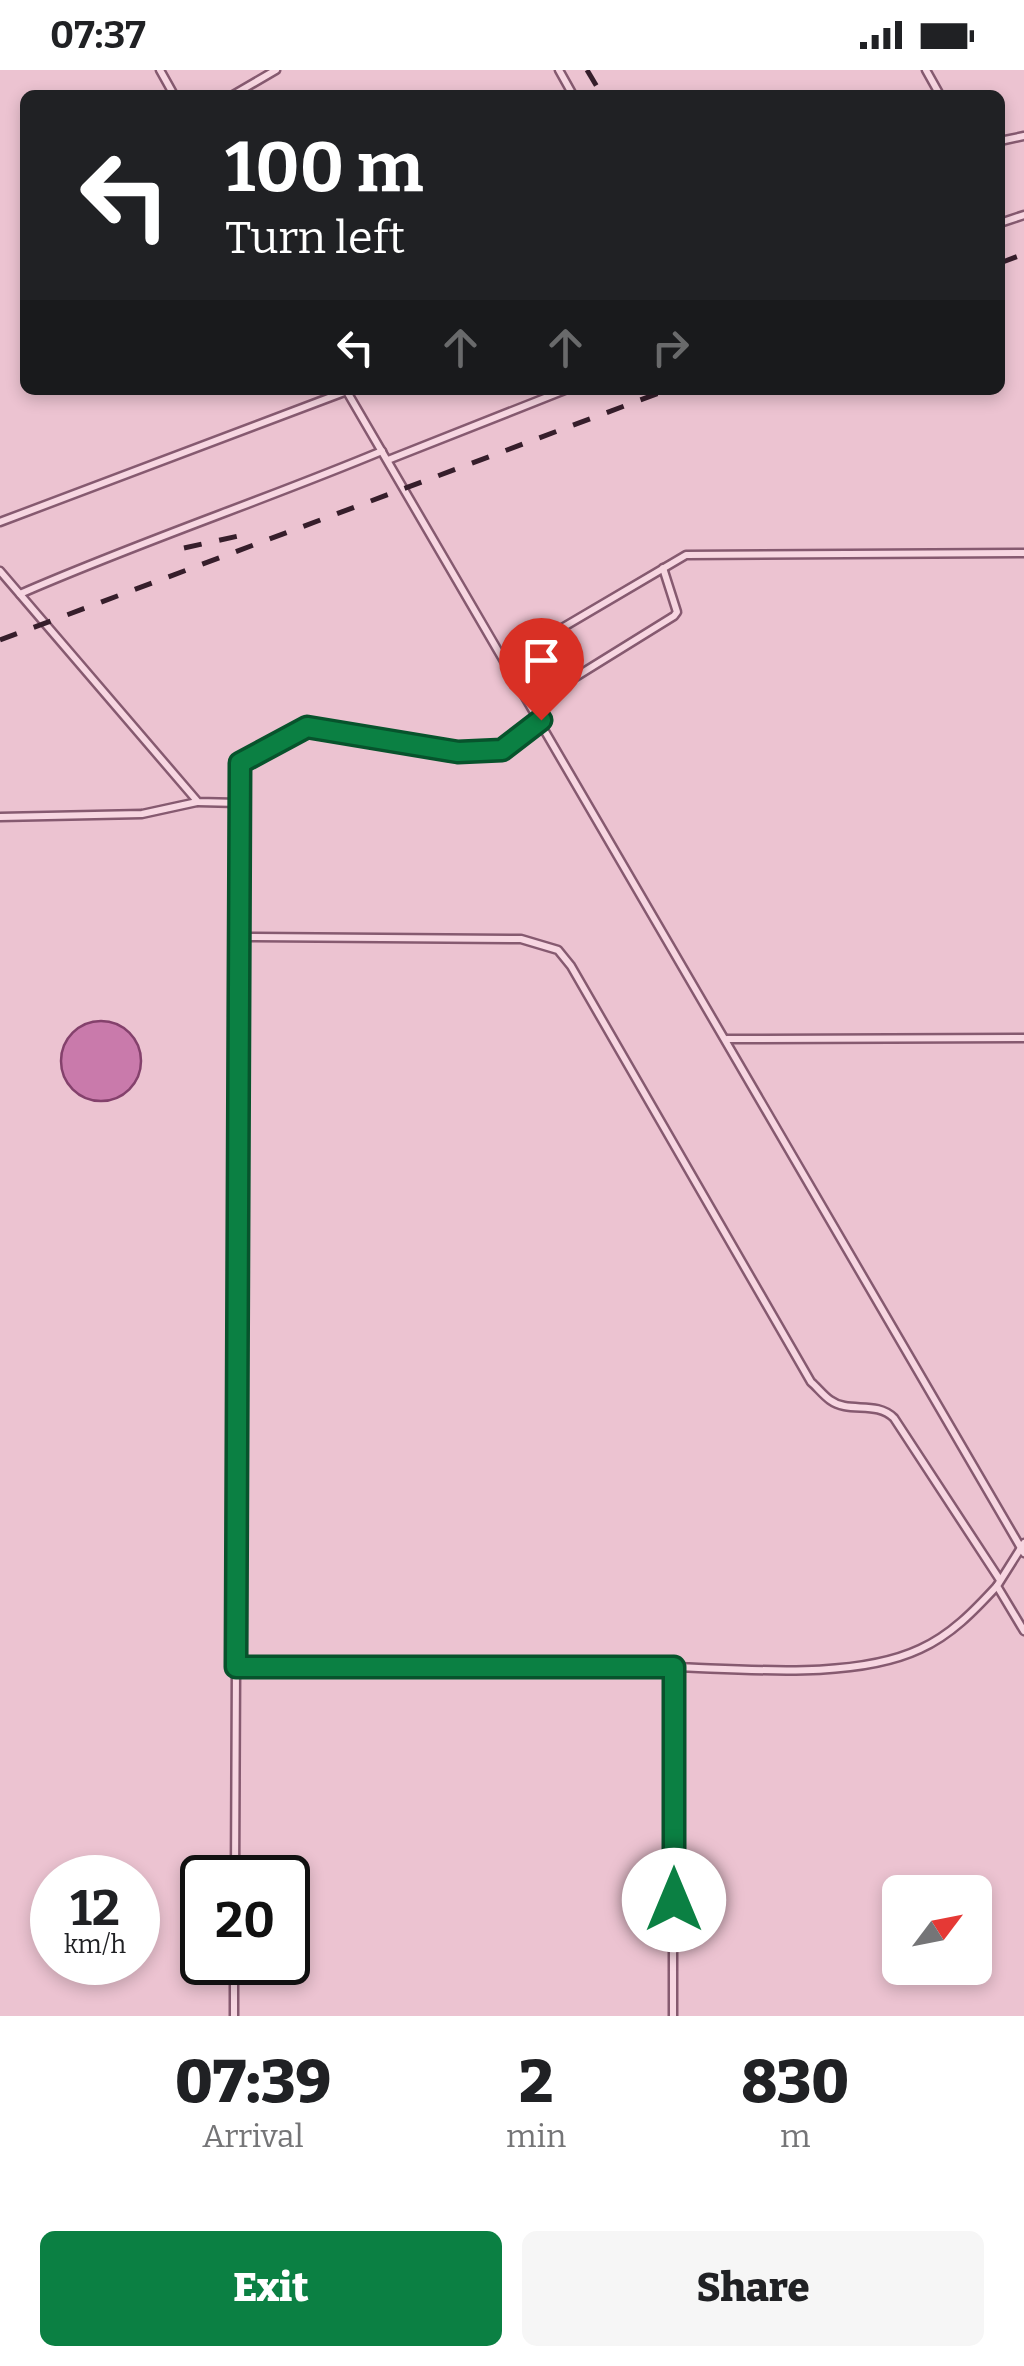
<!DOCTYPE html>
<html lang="en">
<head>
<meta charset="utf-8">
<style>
  :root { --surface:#fff; --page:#f6f6f6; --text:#202124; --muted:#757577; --accent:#0b8043 }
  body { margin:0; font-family:Bitter,serif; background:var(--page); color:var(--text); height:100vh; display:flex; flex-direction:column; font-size:38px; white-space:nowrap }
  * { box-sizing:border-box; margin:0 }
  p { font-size:32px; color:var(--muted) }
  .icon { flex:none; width:55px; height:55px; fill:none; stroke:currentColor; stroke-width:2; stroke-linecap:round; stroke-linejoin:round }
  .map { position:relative; height:1946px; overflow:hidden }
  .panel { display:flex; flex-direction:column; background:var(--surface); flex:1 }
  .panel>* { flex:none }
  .banner { position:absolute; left:20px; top:20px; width:985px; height:305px; border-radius:15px; box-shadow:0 5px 15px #0003; background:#202124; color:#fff; overflow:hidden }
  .needle { width:65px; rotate:58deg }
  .tools { position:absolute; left:882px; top:1805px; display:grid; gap:20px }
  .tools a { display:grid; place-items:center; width:110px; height:110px; border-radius:15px; background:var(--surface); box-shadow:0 5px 15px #0003; font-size:50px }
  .speed { position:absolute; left:30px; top:1785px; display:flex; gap:20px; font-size:50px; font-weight:700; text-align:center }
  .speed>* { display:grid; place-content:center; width:130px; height:130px; border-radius:50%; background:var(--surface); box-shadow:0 5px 15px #0003; line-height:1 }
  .speed small { font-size:25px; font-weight:400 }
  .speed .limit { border:5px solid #111; border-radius:15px; background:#fff; color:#111 }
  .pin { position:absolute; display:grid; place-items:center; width:85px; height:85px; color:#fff; margin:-102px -42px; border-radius:50% 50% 50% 0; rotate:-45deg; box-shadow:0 0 10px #0007 }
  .pin .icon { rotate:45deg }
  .me { position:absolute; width:110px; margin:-55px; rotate:0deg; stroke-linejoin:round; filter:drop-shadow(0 0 8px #0008) }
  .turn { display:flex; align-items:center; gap:35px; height:210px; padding:0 40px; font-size:45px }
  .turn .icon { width:130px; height:130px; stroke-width:2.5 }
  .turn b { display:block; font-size:70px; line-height:85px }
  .lanes { display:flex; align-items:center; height:95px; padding:0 40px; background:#0003; justify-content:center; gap:50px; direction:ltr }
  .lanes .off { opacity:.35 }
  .eta { display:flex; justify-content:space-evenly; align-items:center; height:170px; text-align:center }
  .eta b { font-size:60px; font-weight:800; line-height:70px }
  .button { display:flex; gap:20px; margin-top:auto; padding:20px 40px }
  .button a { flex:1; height:115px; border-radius:15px; background:var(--accent); color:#fff; font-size:40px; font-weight:800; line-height:115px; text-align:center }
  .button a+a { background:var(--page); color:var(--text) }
  .status { display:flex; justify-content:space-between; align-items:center; height:70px; padding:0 50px; background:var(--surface); direction:ltr }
  .status svg { height:28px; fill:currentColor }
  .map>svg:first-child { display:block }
  .building { fill:#c97aab; stroke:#84416c; stroke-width:2.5 }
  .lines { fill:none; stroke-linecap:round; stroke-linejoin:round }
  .service-casing { stroke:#865a70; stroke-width:11 }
  .service { stroke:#f7d6e1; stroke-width:6 }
  .rail { stroke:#361e2b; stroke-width:5; stroke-dasharray:18 18; stroke-linecap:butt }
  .route-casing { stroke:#07532c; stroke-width:25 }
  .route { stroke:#0b8043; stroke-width:18 }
</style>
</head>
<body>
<div class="status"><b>07:37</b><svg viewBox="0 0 49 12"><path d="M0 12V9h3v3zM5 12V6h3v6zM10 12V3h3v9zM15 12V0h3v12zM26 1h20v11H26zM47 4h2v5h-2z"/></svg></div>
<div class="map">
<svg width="1024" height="1946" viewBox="0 0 1024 1946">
  <rect width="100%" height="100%" fill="#ecc3d1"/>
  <!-- building -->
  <circle class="building" cx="101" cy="991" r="40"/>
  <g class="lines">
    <!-- service casing -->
    <g class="service-casing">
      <g id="service">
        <polyline points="160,0 174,25"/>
        <polyline points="559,0 573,25"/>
        <polyline points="926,0 940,25"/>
        <polyline points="233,25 276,0"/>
        <polyline points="1000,71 1024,66"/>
        <polyline points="1000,153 1024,145"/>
        <polyline points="346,320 1024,1483"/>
        <polyline points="388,390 565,320"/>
        <polyline points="0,452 347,321"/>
        <polyline points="0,501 198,732 239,733"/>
        <path d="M 20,524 C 139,472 262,431 382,381"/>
        <polyline points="506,591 686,485 1024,483"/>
        <polyline points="532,634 674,546 677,542 663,498"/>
        <polyline points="541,649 503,680 458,682 307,657 240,693 236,1597 673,1597 673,1946"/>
        <polyline points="0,747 142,744 197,732"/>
        <path d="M 239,867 L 521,869 L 558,880 L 571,896 L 811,1312 C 817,1317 823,1325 830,1330 C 849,1344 876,1330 894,1348 L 1000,1510"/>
        <polyline points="727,969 1024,968"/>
        <polyline points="1024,1473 997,1516 1024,1561"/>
        <path d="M 674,1597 C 746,1599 854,1610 920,1579 C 951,1565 974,1541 997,1516"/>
        <polyline points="235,1808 236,1597"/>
        <polyline points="234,1946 234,1892"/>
      </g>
    </g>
    <!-- service -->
    <use href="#service" class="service"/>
    <!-- rail -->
    <g class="rail">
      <polyline points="587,0 602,25"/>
      <polyline points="1000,193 1024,184"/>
      <polyline points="184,478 243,465"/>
      <polyline points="0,570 667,320"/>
    </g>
  </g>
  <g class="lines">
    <!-- route casing -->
    <g class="route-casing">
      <polyline id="route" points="541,650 502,680 458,682 307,657 240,693 236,1597 674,1597 674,1830"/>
    </g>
    <!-- route -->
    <use href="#route" class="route"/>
  </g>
</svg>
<div class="tools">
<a><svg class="needle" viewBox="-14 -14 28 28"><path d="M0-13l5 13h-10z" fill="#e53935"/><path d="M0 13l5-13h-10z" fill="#757577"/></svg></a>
</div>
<div class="speed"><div>12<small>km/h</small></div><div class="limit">20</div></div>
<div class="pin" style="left:541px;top:650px;background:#d93025"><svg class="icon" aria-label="arrive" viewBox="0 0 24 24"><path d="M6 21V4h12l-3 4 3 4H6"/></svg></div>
<svg class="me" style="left:674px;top:1830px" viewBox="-20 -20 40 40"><circle r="19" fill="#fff"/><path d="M0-13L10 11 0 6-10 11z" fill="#0b8043"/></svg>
<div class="banner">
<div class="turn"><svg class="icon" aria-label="left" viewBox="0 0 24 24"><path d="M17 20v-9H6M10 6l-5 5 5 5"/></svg><div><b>100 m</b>Turn left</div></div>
<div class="lanes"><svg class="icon" aria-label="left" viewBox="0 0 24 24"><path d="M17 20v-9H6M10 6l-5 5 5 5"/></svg><svg class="icon off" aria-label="ahead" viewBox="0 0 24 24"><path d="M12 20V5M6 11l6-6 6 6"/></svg><svg class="icon off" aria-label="ahead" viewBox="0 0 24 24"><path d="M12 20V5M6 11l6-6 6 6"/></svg><svg class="icon off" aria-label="right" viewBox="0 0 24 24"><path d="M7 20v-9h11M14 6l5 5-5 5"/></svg></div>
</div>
</div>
<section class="panel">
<div class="eta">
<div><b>07:39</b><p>Arrival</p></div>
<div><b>2</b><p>min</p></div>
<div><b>830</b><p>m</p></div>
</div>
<div class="button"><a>Exit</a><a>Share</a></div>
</section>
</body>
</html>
